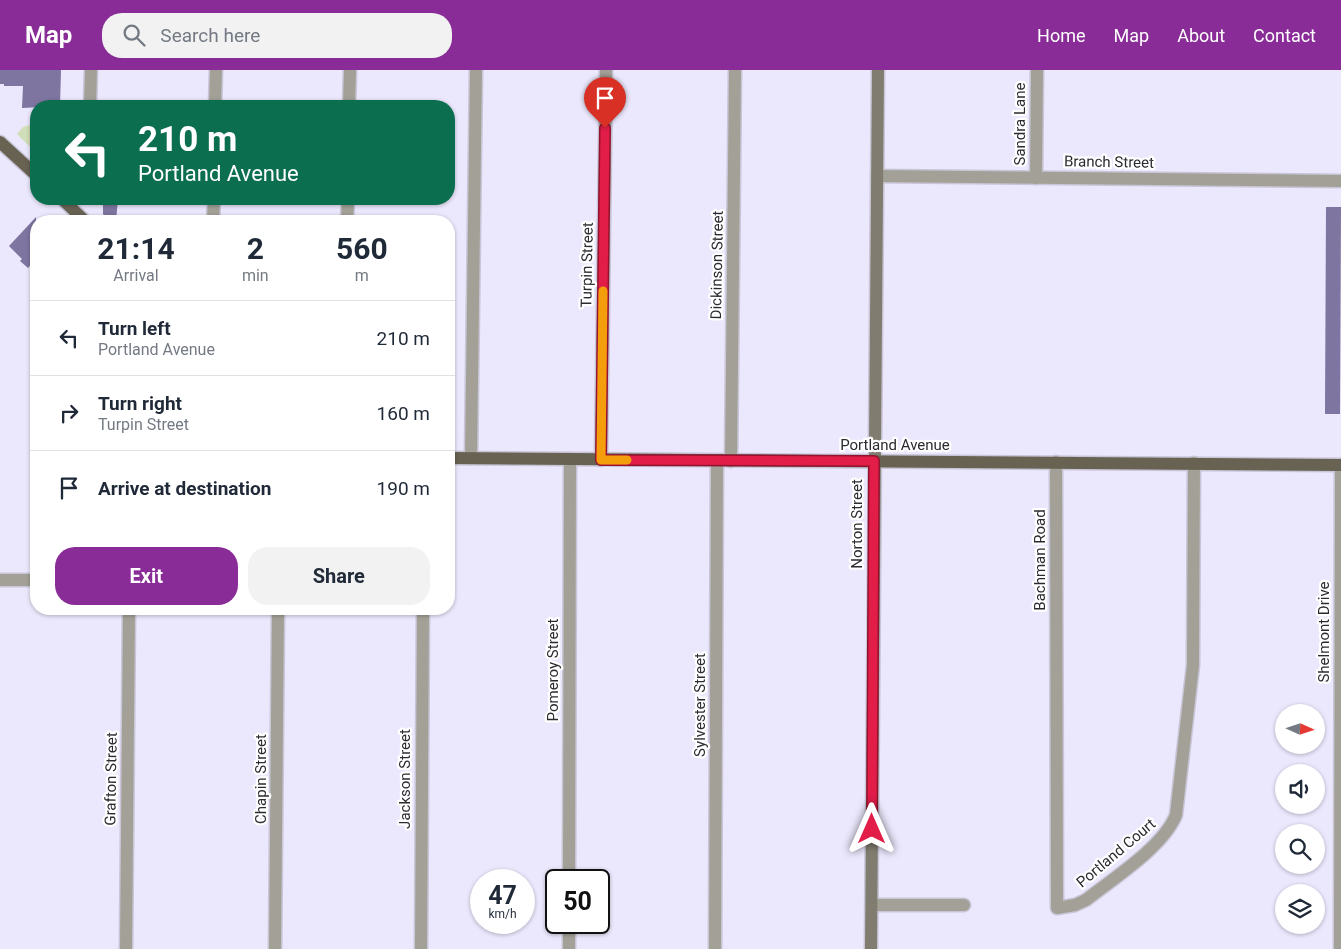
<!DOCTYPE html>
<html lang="en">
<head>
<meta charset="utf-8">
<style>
  :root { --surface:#fff; --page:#f2f2f3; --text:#1f2937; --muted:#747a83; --line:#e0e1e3; --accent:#892c97 }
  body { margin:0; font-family:Roboto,sans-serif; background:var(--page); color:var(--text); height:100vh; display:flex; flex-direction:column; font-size:19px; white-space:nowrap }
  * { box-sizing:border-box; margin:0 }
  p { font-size:16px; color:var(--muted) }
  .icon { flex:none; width:28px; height:28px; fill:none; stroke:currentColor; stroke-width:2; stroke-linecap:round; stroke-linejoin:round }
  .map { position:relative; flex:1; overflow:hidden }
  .sheet { position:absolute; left:30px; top:145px; width:425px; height:400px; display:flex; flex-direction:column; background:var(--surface); border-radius:20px; box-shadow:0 1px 4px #0004 }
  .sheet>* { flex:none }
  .top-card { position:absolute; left:30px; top:30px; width:425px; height:105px; border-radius:20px; box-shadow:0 1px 4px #0004; background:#0b6e4f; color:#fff; overflow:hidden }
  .needle { width:32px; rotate:93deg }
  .fabs { position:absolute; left:1275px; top:634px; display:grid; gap:10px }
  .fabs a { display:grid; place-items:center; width:50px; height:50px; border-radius:50%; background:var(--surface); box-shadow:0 1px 4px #0004; font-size:25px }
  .speed { position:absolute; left:470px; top:799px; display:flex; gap:10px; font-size:25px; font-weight:700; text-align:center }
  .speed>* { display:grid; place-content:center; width:65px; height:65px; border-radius:50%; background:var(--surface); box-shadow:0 1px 4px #0004; line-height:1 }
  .speed small { font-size:12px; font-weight:400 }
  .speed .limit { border:2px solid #111; border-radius:8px; background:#fff; color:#111 }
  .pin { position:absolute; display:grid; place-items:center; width:42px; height:42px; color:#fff; margin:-51px -21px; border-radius:50% 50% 50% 0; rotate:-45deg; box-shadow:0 0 5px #0007 }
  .pin .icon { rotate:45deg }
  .me { position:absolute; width:55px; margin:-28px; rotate:0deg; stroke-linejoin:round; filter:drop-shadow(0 0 4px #0008) }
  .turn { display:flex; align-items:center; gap:18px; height:105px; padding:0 25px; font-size:22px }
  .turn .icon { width:65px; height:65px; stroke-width:2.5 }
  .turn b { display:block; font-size:35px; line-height:42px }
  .eta { display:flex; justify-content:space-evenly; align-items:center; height:85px; text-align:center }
  .eta b { font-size:30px; font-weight:700; line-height:35px }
  .cta { display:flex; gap:10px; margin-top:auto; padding:10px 25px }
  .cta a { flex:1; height:58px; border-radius:20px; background:var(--accent); color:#fff; font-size:20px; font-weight:700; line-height:58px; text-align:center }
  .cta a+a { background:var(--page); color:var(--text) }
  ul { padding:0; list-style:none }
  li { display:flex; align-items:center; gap:15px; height:75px; padding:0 25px; border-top:1px solid var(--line) }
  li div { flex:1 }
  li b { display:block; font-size:19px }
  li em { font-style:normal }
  header { display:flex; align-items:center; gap:30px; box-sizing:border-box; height:70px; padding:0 25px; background:var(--accent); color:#fff }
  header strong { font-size:24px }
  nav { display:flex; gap:28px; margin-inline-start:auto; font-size:18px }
  .search { width:350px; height:45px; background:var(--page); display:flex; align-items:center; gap:12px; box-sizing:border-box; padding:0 18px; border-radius:20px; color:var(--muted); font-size:19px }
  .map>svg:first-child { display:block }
  .green { fill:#d1dfb8 }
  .building { fill:#7e75a1 }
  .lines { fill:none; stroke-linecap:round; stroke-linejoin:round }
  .minor-casing { stroke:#c8c5d7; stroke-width:15 }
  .secondary-casing { stroke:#c8c5d7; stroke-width:15 }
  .primary-casing { stroke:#c8c5d7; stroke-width:15 }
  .minor { stroke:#a3a097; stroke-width:12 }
  .secondary { stroke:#807c6f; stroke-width:12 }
  .primary { stroke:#686253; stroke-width:12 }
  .route-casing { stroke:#92132f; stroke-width:12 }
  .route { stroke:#e11d48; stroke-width:9 }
  .slow { stroke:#f59e0b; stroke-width:9 }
  .labels { text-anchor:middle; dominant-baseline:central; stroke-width:4.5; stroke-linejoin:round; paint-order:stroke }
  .street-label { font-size:15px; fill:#2b2a31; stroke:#fff }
</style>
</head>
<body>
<header>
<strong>Map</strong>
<div class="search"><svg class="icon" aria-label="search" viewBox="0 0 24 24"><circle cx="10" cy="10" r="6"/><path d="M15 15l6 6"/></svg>Search here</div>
<nav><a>Home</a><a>Map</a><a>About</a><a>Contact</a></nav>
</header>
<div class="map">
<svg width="1341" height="879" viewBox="0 0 1341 879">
  <rect width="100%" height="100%" fill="#ebe7fc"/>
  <!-- green -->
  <polygon class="green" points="33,54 36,54 36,83 17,64 23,57"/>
  <!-- building -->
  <g class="building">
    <polygon points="0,0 61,0 60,36 22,38 23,16 4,16 4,14 0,14"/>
    <polygon points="103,129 118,129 116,151 109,151 103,144"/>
    <polygon points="1326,137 1341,137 1340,344 1325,344"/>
    <polygon points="36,147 36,189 28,198 20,191 22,189 9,176"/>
  </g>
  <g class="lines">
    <!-- minor casing -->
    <g class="minor-casing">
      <g id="minor">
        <polyline points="90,36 91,0"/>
        <polyline points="215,36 216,0"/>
        <polyline points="349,36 350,0"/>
        <polyline points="877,106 1341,111"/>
        <polyline points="1036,108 1037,0"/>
        <polyline points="213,151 214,129"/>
        <polyline points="347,151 348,129"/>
        <polyline points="471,388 476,0"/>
        <polyline points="601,390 606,0"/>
        <polyline points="731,391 735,0"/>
        <path d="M 1056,392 L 1057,838 L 1075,835 L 1086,830 C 1114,808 1163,777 1176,745 L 1193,595 L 1194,393"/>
        <polyline points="0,510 36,510"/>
        <polyline points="569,810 570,389"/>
        <polyline points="872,835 964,835"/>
        <polyline points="126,879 129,539"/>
        <polyline points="275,879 278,539"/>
        <polyline points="421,879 423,539"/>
        <polyline points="569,879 569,852"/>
        <polyline points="715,879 717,391"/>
        <polyline points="1340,879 1341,395"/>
      </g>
    </g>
    <!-- secondary casing -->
    <g class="secondary-casing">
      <polyline id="secondary" points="871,879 878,0"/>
    </g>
    <!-- primary casing -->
    <g class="primary-casing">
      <g id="primary">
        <polyline points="0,72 36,105"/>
        <polyline points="62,129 85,151"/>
        <polyline points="449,388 1341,395"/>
      </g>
    </g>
    <!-- minor -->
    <use href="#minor" class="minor"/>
    <!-- secondary -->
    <use href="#secondary" class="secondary"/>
    <!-- primary -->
    <use href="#primary" class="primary"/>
  </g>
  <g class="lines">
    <!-- route casing -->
    <g class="route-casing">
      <polyline id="route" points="605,58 601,390 874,391 872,759"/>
    </g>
    <!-- route -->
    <use href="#route" class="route"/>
    <!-- slow -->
    <polyline class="slow" points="603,221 601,390 627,390"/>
  </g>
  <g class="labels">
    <!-- street labels -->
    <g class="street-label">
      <text transform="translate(1020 54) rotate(-90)">Sandra Lane</text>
      <text transform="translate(1109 92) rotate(1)">Branch Street</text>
      <text transform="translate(587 195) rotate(-89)">Turpin Street</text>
      <text transform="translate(717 195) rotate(-89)">Dickinson Street</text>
      <text x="895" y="375">Portland Avenue</text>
      <text transform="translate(857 454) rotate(-90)">Norton Street</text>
      <text transform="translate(1040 490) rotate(-90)">Bachman Road</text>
      <text transform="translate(1324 562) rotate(-90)">Shelmont Drive</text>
      <text transform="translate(553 600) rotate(-90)">Pomeroy Street</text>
      <text transform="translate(700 635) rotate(-90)">Sylvester Street</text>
      <text transform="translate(111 709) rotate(-89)">Grafton Street</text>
      <text transform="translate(261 709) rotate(-90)">Chapin Street</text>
      <text transform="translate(405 709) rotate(-90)">Jackson Street</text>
      <text transform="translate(1116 783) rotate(-40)">Portland Court</text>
    </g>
  </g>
</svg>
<div class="fabs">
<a><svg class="needle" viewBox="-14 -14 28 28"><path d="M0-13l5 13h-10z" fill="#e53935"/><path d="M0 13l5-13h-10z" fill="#747a83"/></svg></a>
<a><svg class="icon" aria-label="sound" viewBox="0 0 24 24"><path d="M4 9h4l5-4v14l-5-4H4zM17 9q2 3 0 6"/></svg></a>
<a><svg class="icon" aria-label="search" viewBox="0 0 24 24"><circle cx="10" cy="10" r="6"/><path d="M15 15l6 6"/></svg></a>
<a><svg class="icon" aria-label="layers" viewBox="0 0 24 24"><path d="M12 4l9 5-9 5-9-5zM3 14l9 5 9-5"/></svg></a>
</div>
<div class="speed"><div>47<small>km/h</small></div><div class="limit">50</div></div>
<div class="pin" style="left:605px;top:58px;background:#d93025"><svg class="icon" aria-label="arrive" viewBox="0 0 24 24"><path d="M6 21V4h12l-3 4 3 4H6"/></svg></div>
<svg class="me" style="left:872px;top:759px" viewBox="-20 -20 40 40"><path d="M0-17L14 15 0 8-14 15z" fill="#e11d48" stroke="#fff" stroke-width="4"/></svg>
<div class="top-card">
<div class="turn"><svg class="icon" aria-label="left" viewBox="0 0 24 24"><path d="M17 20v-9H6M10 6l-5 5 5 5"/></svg><div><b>210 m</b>Portland Avenue</div></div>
</div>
<section class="sheet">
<div class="eta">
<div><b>21:14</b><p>Arrival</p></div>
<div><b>2</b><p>min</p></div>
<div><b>560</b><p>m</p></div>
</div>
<ul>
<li><svg class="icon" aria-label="left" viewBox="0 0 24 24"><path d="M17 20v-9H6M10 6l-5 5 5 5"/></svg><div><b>Turn left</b><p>Portland Avenue</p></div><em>210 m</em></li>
<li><svg class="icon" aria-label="right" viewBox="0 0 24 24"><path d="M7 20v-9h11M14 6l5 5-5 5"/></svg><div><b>Turn right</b><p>Turpin Street</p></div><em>160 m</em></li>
<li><svg class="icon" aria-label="arrive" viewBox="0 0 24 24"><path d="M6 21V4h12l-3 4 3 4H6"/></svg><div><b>Arrive at destination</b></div><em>190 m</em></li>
</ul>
<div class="cta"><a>Exit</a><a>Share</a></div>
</section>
</div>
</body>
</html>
